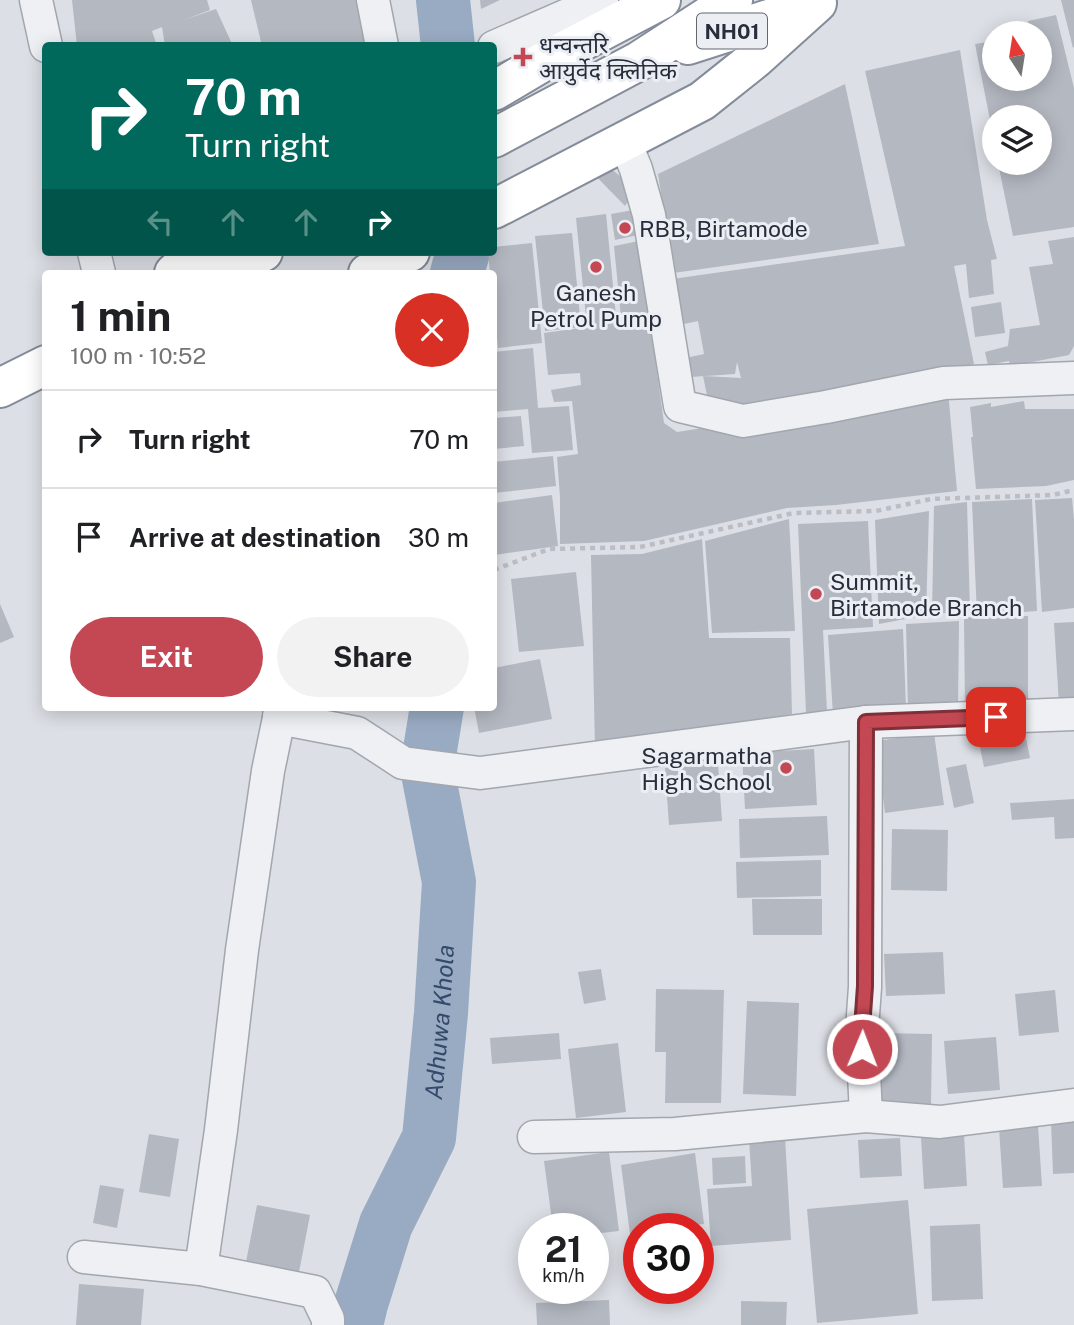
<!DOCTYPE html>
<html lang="en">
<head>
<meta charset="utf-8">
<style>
  :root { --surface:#fff; --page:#f2f2f2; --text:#202124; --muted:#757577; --line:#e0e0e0; --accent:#c34854 }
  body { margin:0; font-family:"Public Sans","Noto Sans Devanagari",sans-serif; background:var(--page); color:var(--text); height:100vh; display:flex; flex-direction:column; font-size:26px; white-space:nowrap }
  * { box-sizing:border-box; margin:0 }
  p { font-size:23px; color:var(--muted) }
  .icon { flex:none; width:38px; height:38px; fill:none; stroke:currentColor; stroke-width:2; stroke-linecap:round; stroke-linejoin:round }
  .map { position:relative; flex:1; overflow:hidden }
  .details { position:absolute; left:42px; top:270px; width:455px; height:441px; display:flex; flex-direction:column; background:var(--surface); border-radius:7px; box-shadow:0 4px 18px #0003 }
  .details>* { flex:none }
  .hud { position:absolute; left:42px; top:42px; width:455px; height:214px; border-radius:7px; box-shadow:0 4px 18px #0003; background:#00695c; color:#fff; overflow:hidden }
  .needle { width:46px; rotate:348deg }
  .fabs { position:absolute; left:982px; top:21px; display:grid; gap:14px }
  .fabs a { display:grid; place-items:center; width:70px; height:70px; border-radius:50%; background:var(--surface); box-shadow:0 4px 18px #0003; font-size:35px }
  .speed { position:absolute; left:518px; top:1213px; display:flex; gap:14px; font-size:35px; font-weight:700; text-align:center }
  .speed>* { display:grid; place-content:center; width:91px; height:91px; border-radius:50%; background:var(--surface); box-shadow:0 4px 18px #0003; line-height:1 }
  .speed small { font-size:18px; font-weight:400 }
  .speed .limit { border:10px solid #d22; background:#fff; color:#111 }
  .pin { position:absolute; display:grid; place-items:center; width:60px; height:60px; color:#fff; margin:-30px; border-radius:14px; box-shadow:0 4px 10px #0006 }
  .me { position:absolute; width:77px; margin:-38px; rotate:1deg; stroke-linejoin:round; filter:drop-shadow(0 0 5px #0008) }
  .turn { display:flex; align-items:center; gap:24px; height:147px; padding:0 28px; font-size:32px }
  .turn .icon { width:91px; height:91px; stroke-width:2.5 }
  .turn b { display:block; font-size:49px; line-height:60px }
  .lanes { display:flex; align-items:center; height:66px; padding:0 28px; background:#0003; justify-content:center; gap:35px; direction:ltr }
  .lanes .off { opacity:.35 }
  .round { display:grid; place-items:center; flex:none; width:74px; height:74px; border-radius:37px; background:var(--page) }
  .summary { display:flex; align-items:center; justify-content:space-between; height:119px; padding:0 28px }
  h1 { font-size:42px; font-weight:700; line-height:52px }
  .action { display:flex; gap:14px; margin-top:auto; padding:14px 28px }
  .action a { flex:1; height:80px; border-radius:42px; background:var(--accent); color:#fff; font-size:28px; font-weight:700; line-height:80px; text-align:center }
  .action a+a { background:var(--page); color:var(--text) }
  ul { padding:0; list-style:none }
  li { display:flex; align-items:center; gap:21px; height:98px; padding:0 28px; border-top:2px solid var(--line) }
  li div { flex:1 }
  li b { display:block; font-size:26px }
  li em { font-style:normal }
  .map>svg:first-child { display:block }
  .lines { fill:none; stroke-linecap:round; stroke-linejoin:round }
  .river { stroke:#99abc3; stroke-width:54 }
  .building { fill:#b4b8c1 }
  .minor-casing { stroke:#a2a6ae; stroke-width:35 }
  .trunk-casing { stroke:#848c9a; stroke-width:42 }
  .path { stroke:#babdc4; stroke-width:4.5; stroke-dasharray:5 5; stroke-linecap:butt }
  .minor { stroke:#eef0f4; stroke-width:32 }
  .trunk { stroke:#fff; stroke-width:38 }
  .route-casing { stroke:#7f2f37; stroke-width:18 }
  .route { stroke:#c34854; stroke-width:12 }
  .poi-dot { fill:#c34854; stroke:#ebeef3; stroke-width:2.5 }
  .labels { text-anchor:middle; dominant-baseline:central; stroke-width:6; stroke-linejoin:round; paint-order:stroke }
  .shield { fill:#ebeef3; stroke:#626772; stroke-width:2 }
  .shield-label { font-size:21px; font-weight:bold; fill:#272d3a }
  .poi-label { font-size:23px; fill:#272d3a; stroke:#ebeef3; text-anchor:start }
  .water-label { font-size:24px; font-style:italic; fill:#344a6b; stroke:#ebeef3 }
</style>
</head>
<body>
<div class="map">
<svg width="1074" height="1325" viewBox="0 0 1074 1325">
  <rect width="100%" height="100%" fill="#dcdfe5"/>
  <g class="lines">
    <!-- river -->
    <g class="river">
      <polyline points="443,0 448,46"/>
      <polyline points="457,273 463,252"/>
      <path id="s1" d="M 356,1325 L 361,1304 L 386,1224 L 429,1138 L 441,1013 L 449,882 L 427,768 L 437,707"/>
    </g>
  </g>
  <!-- building -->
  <g class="building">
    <polygon points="72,0 207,0 210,10 184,20 216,9 233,46 165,46 162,27 152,31 157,46 77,46"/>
    <polygon points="251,0 366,0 382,46 262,46"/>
    <polygon points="480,0 500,0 481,9"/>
    <polygon points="1061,0 1074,0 1074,47 1073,48"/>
    <polygon points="1056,15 1074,88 1074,227 1013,236 998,163 1040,163 1040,117 994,117 994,135 993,135 975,44 994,41 994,79 1040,79 1040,33 1030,33 1028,21"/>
    <polygon points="960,50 987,220 997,259 991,260 994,294 969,298 966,264 954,266 974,364 861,390 748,410 708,400 703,376 741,378 737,362 735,374 691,377 681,359 704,354 698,321 679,325 672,279 905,246 865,71"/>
    <polygon points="845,84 879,244 673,273 658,174"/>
    <polygon points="599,159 636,189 625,206 589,169"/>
    <polygon points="633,210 638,235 615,240 611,214"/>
    <polygon points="606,214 616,316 621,317 614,246 639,241 664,423 677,432 722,425 745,433 834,422 948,391 957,491 836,505 787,508 644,541 560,544 560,497 557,457 578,454 572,401 554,402 551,390 581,385 580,373 548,375 544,333 587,327 576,218"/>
    <polygon points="572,233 581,327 545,331 535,236"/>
    <polygon points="1074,237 1074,346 1069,355 1010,366 1009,361 988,365 985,352 1008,346 1010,329 1040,325 1029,267 1053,264 1048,241"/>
    <polygon points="532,243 542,343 498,348 494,308 494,273 490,273 488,252 494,252 494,247"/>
    <polygon points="1001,302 1005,333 975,337 971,307"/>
    <polygon points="533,348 538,408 569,406 573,450 532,453 528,409 494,412 494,352"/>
    <polygon points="1024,401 1025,409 1074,409 1074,480 1046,486 976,489 971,437 973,437 970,407 991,403 991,407"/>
    <polygon points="521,416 524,446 494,449 494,418"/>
    <polygon points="553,456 556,486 494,493 494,462"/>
    <polygon points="552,495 558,546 494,555 494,503"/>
    <polygon points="1072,498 1074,520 1074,608 1042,612 1035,500"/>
    <polygon points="1032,499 1037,611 977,615 972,502"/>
    <polygon points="967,502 970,611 932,614 934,506"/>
    <polygon points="929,511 926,615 879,624 875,520"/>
    <polygon points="789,519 795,631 712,633 705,541"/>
    <polygon points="868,521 873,627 823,630 827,712 806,713 798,524"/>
    <polygon points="702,539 709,638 790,638 792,714 595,750 591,555 642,554"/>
    <polygon points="576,572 584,646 519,652 511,579"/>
    <polygon points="0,604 14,637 0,643"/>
    <polygon points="1028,616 1028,710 965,710 964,617"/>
    <polygon points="959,621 958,710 908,711 906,624"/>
    <polygon points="1074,622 1074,704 1059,705 1054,623"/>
    <polygon points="903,629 906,708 833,715 828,635"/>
    <polygon points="540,659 552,719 479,733 474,707 494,707 494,668"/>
    <polygon points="1023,723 1030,758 984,767 977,732"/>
    <polygon points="934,733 944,805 885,813 876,741"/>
    <polygon points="814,749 817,805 745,809 742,753"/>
    <polygon points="718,764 722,821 669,825 665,768"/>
    <polygon points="966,764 974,803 954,808 946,768"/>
    <polygon points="1074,799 1074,838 1055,839 1054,817 1012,820 1010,803"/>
    <polygon points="827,816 829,855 740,858 739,819"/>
    <polygon points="892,829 948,830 947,891 891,890"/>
    <polygon points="821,860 821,896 737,898 736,862"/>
    <polygon points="752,899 822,899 822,935 753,935"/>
    <polygon points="943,952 945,994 886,996 884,954"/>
    <polygon points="601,969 606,1000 584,1004 578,972"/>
    <polygon points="656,989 724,990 721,1103 665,1103 666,1052 655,1052"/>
    <polygon points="1055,990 1059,1032 1019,1036 1015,994"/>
    <polygon points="747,1001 799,1003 796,1096 743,1094"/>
    <polygon points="559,1033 561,1059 492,1064 490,1038"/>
    <polygon points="879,1033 932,1034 931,1107 878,1106"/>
    <polygon points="996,1037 1000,1090 948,1094 944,1041"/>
    <polygon points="618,1043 626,1112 576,1118 568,1049"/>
    <polygon points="1051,1121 1074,1121 1074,1173 1053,1174"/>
    <polygon points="1038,1126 1042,1186 1003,1188 999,1128"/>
    <polygon points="149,1134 179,1139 170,1197 139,1192"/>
    <polygon points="964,1135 967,1186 924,1189 921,1137"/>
    <polygon points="785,1137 791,1240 711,1246 707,1189 752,1186 749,1139"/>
    <polygon points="900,1138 902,1176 860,1178 858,1140"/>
    <polygon points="609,1152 619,1231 593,1234 593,1228 553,1228 544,1161"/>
    <polygon points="695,1153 704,1224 671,1228 639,1228 639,1233 630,1234 621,1165"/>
    <polygon points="745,1156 746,1183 713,1185 712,1158"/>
    <polygon points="100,1185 124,1189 117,1228 93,1223"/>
    <polygon points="908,1200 918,1314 817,1323 807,1209"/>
    <polygon points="257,1205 310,1215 299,1272 246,1262"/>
    <polygon points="980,1224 983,1299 932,1301 930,1226"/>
    <polygon points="79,1284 144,1289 141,1325 76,1325"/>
    <polygon points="609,1300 610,1325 537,1325 536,1303"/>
    <polygon points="741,1301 787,1302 786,1325 741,1325"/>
  </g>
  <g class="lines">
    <!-- minor casing -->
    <g class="minor-casing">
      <g id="minor">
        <polyline points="36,0 46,46"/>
        <polyline points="373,0 382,46"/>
        <polyline points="494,47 602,0"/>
        <polyline points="625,142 636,169 649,215 680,406 743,421 826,407 944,383 1074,378"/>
        <polyline points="94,252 99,273"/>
        <polyline points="279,718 357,733 403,763 480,773 866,722 1074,714"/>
        <polyline points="866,1116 862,1029 865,987 866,722"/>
        <polyline points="534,1137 675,1134 866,1116 940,1122 1074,1105"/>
        <polyline points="84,1257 201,1269 315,1292 328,1319 328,1325"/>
        <polyline points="201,1269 221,1130 242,950 268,771 279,718 280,707"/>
      </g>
    </g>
    <!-- trunk casing -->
    <g class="trunk-casing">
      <g id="trunk">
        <polyline points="688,45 803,8"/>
        <polyline points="494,91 543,62 661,0"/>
        <polyline points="494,138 639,61 733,0"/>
        <polyline points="494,209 702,101 756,58 817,3"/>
        <polyline points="174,273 198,252"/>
        <polyline points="223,273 263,252"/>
        <polyline points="368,273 410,252"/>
        <polyline points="0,388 46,365"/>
      </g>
    </g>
    <!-- path -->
    <polyline class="path" points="494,570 549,549 640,547 794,513 876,511 931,499 1053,495 1074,490"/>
    <!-- minor -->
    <use href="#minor" class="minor"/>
    <!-- trunk -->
    <use href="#trunk" class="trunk"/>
  </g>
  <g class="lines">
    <!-- route casing -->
    <g class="route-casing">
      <polyline id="route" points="862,1049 862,1028 865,986 866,722 996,717"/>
    </g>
    <!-- route -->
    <use href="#route" class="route"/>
  </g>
  <!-- markers -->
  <g class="poi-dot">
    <path d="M519.5 46.5h7v7h7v7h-7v7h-7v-7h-7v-7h7z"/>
    <circle cx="625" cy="228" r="7"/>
    <circle cx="596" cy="267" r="7"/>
    <circle cx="816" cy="594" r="7"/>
    <circle cx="786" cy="768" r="7"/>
  </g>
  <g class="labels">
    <!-- shield labels -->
    <rect class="shield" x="697" y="13.5" width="70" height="35" rx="5"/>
    <g class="shield-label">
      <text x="732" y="31">NH01</text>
    </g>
    <!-- poi labels -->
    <g class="poi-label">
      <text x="539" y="44">धन्वन्तरि<tspan x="539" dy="26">आयुर्वेद क्लिनिक</tspan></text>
      <text x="639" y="228">RBB, Birtamode</text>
      <text x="596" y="292" text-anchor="middle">Ganesh<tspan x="596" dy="26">Petrol Pump</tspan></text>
      <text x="830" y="581">Summit,<tspan x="830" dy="26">Birtamode Branch</tspan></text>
      <text x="772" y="755" text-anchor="end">Sagarmatha<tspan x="772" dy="26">High School</tspan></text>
    </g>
    <!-- water labels -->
    <g class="water-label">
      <text stroke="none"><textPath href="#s1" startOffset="318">Adhuwa Khola</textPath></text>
    </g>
  </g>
</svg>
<div class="fabs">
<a><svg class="needle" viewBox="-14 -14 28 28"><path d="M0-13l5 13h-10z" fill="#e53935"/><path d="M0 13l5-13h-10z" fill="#757577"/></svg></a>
<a><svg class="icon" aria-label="layers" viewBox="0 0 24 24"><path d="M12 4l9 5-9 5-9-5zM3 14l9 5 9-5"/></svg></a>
</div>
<div class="speed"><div>21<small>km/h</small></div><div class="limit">30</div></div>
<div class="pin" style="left:996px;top:717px;background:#d93025"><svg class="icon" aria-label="arrive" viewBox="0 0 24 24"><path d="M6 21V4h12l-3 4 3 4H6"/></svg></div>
<svg class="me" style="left:862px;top:1049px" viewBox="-20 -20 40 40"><circle r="17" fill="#c34854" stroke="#fff" stroke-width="3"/><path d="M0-11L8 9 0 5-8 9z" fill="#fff"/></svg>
<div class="hud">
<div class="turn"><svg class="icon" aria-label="right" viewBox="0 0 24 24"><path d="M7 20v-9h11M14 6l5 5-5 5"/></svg><div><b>70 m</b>Turn right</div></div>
<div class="lanes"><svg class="icon off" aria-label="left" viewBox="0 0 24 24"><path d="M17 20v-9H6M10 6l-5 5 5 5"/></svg><svg class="icon off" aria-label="ahead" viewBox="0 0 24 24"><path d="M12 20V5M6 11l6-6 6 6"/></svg><svg class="icon off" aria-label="ahead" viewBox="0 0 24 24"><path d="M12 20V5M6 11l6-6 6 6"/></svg><svg class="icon" aria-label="right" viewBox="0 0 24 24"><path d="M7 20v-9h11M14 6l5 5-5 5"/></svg></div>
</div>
<section class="details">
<div class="summary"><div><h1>1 min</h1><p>100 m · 10:52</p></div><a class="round" style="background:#d93025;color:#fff"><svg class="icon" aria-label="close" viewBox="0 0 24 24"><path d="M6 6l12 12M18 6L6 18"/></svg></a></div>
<ul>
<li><svg class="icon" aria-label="right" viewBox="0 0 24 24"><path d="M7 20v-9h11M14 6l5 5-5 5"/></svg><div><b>Turn right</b></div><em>70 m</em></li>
<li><svg class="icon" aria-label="arrive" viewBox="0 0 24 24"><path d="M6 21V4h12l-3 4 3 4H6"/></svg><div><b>Arrive at destination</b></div><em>30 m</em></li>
</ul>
<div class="action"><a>Exit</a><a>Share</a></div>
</section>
</div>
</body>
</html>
